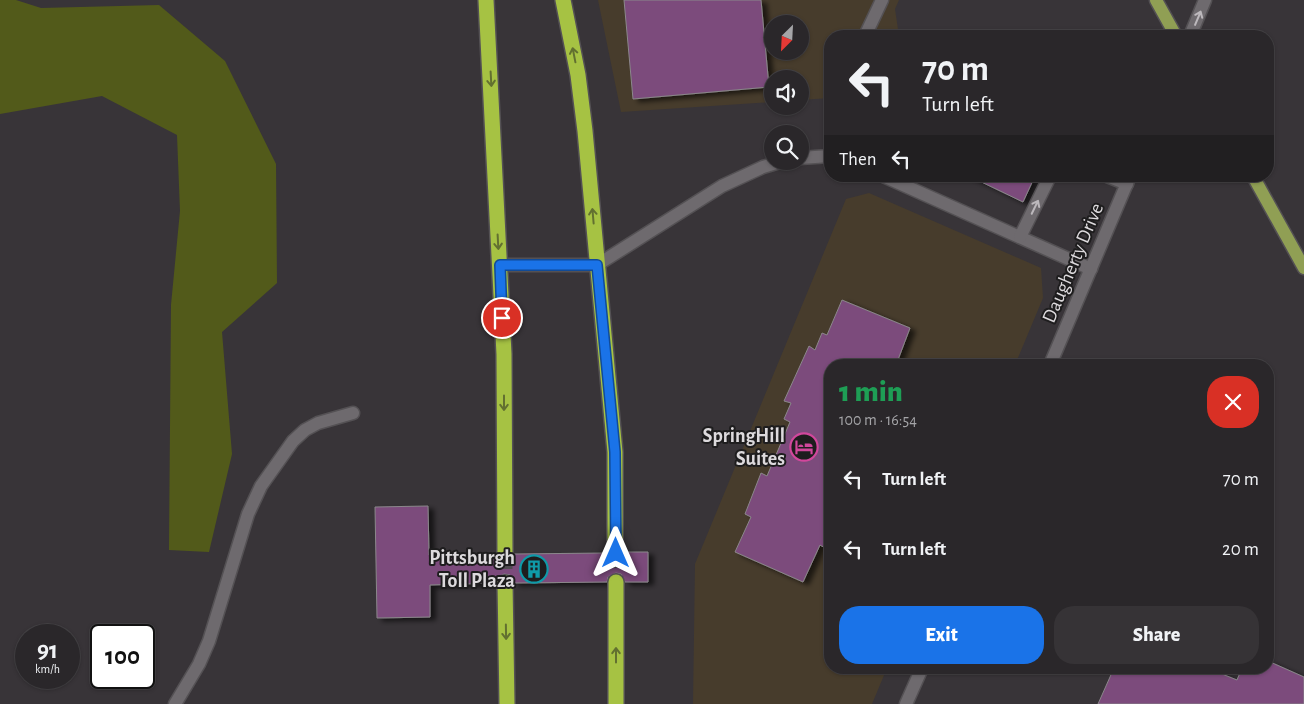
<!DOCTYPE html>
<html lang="en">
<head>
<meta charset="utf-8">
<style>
  :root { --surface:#2a272a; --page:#363336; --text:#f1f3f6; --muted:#a5a5a8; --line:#464447; --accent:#1a73e8 }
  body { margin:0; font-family:"Alegreya Sans",sans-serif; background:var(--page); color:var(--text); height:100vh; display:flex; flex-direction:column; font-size:19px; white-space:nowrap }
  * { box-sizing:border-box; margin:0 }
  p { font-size:16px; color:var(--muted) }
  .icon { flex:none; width:28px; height:28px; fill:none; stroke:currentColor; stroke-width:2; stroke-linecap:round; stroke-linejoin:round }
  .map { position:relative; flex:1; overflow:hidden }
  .sheet { position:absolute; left:824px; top:359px; width:450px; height:315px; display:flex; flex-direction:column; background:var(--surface); border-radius:20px; box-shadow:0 1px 4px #0004,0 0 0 1px var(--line) }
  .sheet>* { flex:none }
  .guide { position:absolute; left:824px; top:30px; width:450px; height:152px; border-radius:20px; box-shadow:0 1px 4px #0004,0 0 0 1px var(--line); background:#2a272a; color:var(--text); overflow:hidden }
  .needle { width:32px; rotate:204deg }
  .controls { position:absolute; left:764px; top:15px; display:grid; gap:10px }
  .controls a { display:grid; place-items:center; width:45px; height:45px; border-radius:50%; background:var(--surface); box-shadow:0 1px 4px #0004,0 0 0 1px var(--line); font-size:25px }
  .speed { position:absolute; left:15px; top:624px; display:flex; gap:10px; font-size:25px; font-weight:700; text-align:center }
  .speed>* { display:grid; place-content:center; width:65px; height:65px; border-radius:50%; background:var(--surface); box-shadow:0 1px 4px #0004,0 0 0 1px var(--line); line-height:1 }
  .speed small { font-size:12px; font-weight:400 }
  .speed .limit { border:2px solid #111; border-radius:8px; background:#fff; color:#111 }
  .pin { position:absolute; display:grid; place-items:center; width:42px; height:42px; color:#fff; margin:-21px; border:2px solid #fff; border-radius:50%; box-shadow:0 1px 5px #0007 }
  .me { position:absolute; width:55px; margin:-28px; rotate:0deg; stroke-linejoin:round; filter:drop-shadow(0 0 4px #0008) }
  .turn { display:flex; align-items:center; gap:18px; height:105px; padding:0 15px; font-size:22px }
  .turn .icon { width:65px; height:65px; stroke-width:2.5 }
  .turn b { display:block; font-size:35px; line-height:42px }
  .then { display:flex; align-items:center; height:48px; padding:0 15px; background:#0003; gap:10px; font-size:19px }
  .round { display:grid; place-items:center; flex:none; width:52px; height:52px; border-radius:20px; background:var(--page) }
  .summary { display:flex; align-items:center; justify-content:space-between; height:85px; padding:0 15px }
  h1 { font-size:30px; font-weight:800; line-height:38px; color:#1e9e55 }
  .primary-button { display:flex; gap:10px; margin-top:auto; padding:10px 15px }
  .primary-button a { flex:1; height:58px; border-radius:20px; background:var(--accent); color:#fff; font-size:20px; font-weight:800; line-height:58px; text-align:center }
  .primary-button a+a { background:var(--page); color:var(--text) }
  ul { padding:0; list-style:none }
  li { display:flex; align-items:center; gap:15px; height:70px; padding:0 15px }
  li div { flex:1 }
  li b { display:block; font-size:19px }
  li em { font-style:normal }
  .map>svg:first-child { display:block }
  .commercial { fill:#473c2c; fill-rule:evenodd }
  .green { fill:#525a1a }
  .building { fill:#7b4c7c; stroke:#8b878b; filter:url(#shadow) }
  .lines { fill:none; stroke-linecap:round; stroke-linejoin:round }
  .motorway-tunnel { stroke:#514d51; stroke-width:15; stroke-dasharray:15 8; stroke-linecap:butt }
  .service-casing { stroke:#545154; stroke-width:15 }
  .minor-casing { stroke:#545154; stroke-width:15 }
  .primary-casing { stroke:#545154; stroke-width:15 }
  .motorway-casing { stroke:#545154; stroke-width:18 }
  .service { stroke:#6e6a6e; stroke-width:12 }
  .minor { stroke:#6e6a6e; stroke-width:12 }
  .primary { stroke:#909f54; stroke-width:12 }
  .motorway { stroke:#a6c243; stroke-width:15 }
  .oneway { stroke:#bcb8bc }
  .oneway2 { stroke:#627030 }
  .route-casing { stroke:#114b97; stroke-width:12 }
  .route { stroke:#1a73e8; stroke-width:9 }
  .labels { text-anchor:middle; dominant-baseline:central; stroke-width:4; stroke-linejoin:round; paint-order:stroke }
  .street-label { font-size:20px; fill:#dddadd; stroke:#1e1d1e }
  .poi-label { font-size:20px; font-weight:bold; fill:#dddadd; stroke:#1e1d1e; text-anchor:end }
</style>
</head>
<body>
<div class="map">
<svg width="1304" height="704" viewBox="0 0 1304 704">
  <defs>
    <filter id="shadow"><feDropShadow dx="5.5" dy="3" stdDeviation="2.5" flood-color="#0009"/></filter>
  </defs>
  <rect width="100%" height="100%" fill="#383438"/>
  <!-- commercial -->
  <g class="commercial">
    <path d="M 598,0 L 899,0 L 895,9 L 899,36 L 830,36 L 830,98 L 800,100 L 800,79 L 772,79 L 772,102 L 621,112 ZM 772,24 L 800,24 L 800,51 L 772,51 Z"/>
    <polygon points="869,193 1041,268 1043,298 1015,365 830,365 830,668 887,668 872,704 693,704 695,564 846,199"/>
  </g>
  <!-- green -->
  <polygon class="green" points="0,0 16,0 41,8 159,5 225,61 276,164 277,283 222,332 232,454 209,552 169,550 171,305 180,211 177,135 102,96 0,114"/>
  <!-- building -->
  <g class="building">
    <polygon points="624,0 761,0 769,87 633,99"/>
    <polygon points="969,176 1035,176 1023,202"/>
    <polygon points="842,300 910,328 896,365 830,365 830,535 825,548 820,545 803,582 735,552 751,517 745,514 761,473 767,476 790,422 784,419 791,403 784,401 809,346 815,350 822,333 827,335"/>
    <polygon points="428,506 429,555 496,554 500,562 506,563 513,559 514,554 606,553 610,561 615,562 623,558 624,552 648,552 648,582 625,582 621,574 616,573 608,577 607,582 514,583 510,575 504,574 497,578 496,583 430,585 430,617 377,618 375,507"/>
    <polygon points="1268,661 1304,677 1304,704 1098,704 1114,668 1207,668 1237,680 1242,668 1268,668"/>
  </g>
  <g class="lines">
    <!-- motorway-tunnel -->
    <g class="motorway-tunnel">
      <polyline points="615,553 616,582"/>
      <polyline points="505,554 505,583"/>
    </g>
    <!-- service casing -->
    <g class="service-casing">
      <g id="service">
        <polyline points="865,36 882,0"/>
        <polyline points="800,158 830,156"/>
        <polyline points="883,176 1091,269"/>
        <polyline points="1107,176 1127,184"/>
        <polyline points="1020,237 1050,176"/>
        <polyline points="499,265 597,265 722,186 763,167 783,161"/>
        <polyline points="175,704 199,664 209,641 248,514 261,486 293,441 305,430 318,423 353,413"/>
      </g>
    </g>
    <!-- minor casing -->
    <g class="minor-casing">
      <g id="minor">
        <polyline points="1190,36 1205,0"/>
        <polyline points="1050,365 1130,176"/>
        <polyline points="906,704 922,668"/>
      </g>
    </g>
    <!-- primary casing -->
    <g class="primary-casing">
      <g id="primary">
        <polyline points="1156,0 1176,36"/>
        <polyline points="1253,176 1304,268"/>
      </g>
    </g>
    <!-- motorway casing -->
    <g class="motorway-casing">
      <g id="motorway">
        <polyline points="486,0 504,354 505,554"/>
        <polyline points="563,0 578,75 585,131 615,452 615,553"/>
        <polyline points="616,582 616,704"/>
        <polyline points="505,583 507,704"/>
      </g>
    </g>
    <!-- service -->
    <use href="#service" class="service"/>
    <!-- minor -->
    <use href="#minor" class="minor"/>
    <!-- primary -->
    <use href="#primary" class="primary"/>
    <!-- motorway -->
    <use href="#motorway" class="motorway"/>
  </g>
  <!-- one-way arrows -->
  <defs><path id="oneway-shaft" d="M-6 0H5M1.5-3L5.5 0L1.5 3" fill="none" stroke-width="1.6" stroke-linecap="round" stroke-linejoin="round" transform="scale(1.25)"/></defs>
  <g class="oneway">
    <use href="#oneway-shaft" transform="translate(1198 18) rotate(-67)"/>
    <use href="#oneway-shaft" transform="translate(1035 207) rotate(-64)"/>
  </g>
  <g class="oneway2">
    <use href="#oneway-shaft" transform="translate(574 55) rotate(-101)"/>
    <use href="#oneway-shaft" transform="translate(491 79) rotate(87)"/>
    <use href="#oneway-shaft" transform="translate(593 216) rotate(-95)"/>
    <use href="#oneway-shaft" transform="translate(498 242) rotate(87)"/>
    <use href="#oneway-shaft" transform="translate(504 403) rotate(90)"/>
    <use href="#oneway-shaft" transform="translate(506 632) rotate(89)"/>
    <use href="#oneway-shaft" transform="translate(616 655) rotate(-90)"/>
  </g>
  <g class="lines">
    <!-- route casing -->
    <g class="route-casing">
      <polyline id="route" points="502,318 500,265 597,265 615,452 616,553"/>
    </g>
    <!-- route -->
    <use href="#route" class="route"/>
  </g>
  <!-- icons -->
  <defs>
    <g id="hotel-ring" transform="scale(1.4375)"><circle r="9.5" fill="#1e1d1e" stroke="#d1479c" stroke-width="1.5"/><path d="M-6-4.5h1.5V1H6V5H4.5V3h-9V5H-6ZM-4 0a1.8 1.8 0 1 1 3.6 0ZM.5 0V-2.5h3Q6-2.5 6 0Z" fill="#d1479c"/></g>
    <g id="building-ring" transform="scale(1.4375)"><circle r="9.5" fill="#1e1d1e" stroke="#0f9aa8" stroke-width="1.5"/><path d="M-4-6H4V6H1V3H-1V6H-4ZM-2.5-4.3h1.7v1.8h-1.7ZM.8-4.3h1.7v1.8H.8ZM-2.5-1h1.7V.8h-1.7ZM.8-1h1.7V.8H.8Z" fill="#0f9aa8"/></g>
  </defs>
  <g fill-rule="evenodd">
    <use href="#hotel-ring" x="804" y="447"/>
    <use href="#building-ring" x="534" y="569"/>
  </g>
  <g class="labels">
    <!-- street labels -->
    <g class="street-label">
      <text transform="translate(1073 263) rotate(-67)">Daugherty Drive</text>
    </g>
    <!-- poi labels -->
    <g class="poi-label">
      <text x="785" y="436">SpringHill<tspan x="785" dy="23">Suites</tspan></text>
      <text x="515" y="558">Pittsburgh<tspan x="515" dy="23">Toll Plaza</tspan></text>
    </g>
  </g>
</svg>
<div class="controls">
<a><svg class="needle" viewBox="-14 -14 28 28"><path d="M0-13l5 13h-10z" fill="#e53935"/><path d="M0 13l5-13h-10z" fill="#a5a5a8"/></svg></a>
<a><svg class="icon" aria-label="sound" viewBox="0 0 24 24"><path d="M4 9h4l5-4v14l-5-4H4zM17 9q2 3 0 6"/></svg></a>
<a><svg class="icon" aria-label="search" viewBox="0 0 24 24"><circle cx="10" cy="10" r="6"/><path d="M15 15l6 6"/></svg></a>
</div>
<div class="speed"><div>91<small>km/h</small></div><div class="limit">100</div></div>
<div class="pin" style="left:502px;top:318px;background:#d93025"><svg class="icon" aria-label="arrive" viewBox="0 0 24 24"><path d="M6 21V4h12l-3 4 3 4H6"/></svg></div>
<svg class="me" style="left:616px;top:553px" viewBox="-20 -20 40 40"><path d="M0-17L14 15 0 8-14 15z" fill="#1a73e8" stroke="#fff" stroke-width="4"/></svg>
<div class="guide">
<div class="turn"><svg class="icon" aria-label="left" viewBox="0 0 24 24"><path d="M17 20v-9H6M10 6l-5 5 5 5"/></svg><div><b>70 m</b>Turn left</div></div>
<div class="then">Then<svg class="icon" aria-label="left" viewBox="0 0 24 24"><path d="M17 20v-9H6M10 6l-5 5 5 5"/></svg></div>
</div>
<section class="sheet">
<div class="summary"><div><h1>1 min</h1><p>100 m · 16:54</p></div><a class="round" style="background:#d93025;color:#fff"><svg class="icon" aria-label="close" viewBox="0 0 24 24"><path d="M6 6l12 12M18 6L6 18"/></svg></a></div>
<ul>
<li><svg class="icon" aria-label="left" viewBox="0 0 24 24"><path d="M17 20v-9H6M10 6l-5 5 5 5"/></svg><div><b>Turn left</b></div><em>70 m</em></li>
<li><svg class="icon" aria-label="left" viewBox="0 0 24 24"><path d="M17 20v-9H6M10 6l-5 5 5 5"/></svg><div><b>Turn left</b></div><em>20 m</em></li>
</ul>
<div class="primary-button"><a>Exit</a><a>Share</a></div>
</section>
</div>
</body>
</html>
